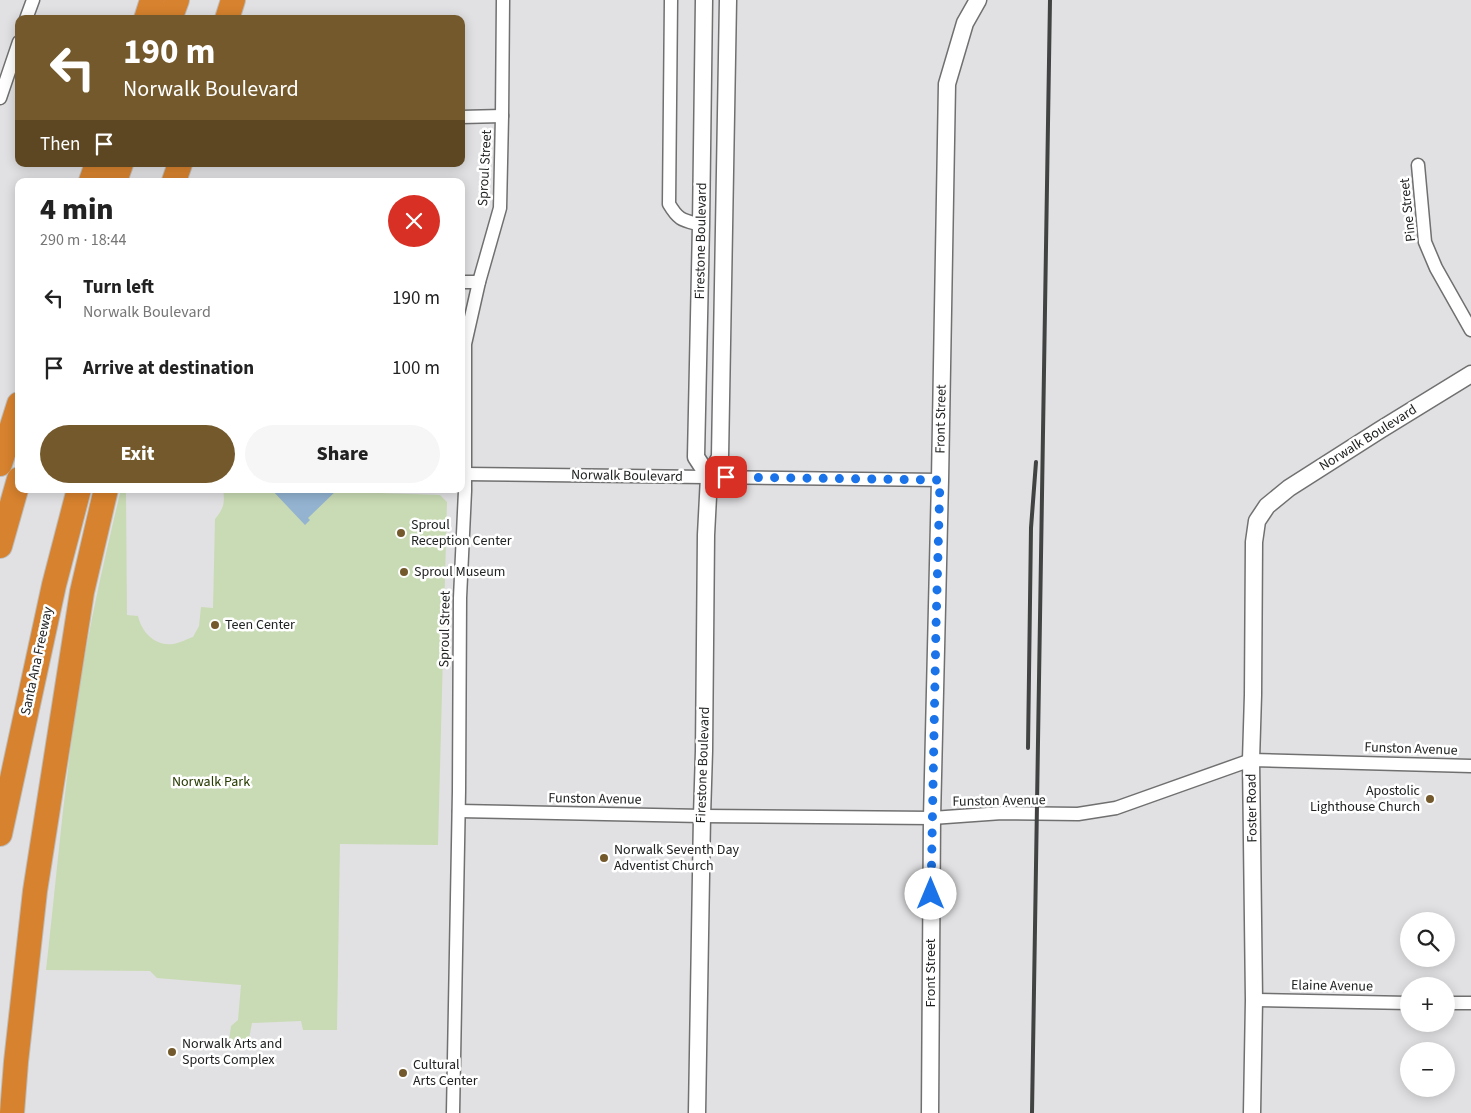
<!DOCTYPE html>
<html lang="en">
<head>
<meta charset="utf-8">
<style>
  :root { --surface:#fff; --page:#f6f6f6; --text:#222; --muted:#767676; --accent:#73592b }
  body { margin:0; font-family:"Source Sans 3",sans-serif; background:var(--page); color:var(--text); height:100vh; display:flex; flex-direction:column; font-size:19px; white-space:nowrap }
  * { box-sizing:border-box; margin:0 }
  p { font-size:16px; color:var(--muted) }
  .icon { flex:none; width:28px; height:28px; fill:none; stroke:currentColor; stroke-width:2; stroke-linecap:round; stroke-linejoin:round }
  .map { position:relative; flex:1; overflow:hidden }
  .sheet { position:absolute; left:15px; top:178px; width:450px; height:315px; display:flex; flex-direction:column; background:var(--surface); border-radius:10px; box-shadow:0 2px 12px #0003 }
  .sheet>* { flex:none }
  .banner { position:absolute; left:15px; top:15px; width:450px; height:152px; border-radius:10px; box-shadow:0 2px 12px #0003; background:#73592b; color:#fff; overflow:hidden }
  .controls { position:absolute; left:1400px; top:912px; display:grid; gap:10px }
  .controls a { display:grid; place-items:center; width:55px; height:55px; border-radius:50%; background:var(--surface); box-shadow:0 2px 12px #0003; font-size:25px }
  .pin { position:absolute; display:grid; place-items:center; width:42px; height:42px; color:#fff; margin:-21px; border-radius:10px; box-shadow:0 2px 8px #0006 }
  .me { position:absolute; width:55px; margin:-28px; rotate:0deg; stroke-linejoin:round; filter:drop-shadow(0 0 4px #0008) }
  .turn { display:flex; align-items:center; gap:18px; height:105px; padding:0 25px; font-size:22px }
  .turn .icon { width:65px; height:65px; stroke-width:2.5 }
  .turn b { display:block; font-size:35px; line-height:42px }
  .then { display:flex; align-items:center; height:48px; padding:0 25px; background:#0003; gap:10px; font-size:19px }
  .round { display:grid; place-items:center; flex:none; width:52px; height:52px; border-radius:26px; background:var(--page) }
  .head { display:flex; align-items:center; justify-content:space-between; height:85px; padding:0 25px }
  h1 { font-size:30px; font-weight:800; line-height:38px }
  .action { display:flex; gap:10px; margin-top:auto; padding:10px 25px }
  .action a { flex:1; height:58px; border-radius:30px; background:var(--accent); color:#fff; font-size:20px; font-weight:800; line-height:58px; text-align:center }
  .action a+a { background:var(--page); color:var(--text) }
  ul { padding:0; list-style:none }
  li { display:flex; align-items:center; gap:15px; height:70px; padding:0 25px }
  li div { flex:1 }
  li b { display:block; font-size:19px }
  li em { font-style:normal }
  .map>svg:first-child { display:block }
  .green { fill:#c9dbb4 }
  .water { fill:#93b3d1 }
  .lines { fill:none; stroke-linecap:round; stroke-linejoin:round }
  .minor-casing { stroke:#707071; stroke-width:15 }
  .tertiary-casing { stroke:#707071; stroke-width:19 }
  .motorway-casing { stroke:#bcbdbd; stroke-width:26 }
  .minor { stroke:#fff; stroke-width:12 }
  .tertiary { stroke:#fff; stroke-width:16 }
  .motorway { stroke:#d7822e; stroke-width:24 }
  .rail { stroke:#414242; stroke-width:4 }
  .route { stroke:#1a73e8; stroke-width:9; stroke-dasharray:0 16.2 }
  .poi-dot { fill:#73592b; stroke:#fff; stroke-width:2 }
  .labels { text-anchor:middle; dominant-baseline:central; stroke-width:5; stroke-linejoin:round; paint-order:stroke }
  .street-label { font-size:14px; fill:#212222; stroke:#fff }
  .poi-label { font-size:14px; fill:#212222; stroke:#fff; text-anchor:start }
  .park-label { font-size:14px; fill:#263b00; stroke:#fff }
</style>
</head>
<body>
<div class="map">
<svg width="1471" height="1113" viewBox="0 0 1471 1113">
  <rect width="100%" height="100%" fill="#e1e1e3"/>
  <!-- green -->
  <path class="green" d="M 121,489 L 126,489 L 127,615 L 138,616 C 142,633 155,646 173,644 C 180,643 187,639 193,637 L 199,626 L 201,607 L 213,608 L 215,519 C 224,508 225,503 223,489 L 381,489 L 381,493 L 440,495 L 447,502 L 438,845 L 340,844 L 337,1030 L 303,1030 L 301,1021 L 252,1023 L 249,1039 L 229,1040 L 231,1026 L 238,1020 L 241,985 L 157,978 L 150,971 L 46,970 C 58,865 66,759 85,655 C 95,599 108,544 121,489 Z"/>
  <!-- water -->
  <polygon class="water" points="271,489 338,489 308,518 310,520 305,525"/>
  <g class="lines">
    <!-- minor casing -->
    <g class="minor-casing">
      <g id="minor">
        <path d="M 671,0 L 669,204 C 679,221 683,220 701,225"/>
        <polyline points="26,19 33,0"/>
        <polyline points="0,98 19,42"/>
        <polyline points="461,117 502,116"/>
        <polyline points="1418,165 1425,242 1436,268 1471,330"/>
        <polyline points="461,282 479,282"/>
        <polyline points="464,474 940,480"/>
        <polyline points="459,811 702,816 932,818 1002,813 1078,814 1116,808 1251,760 1471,766"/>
        <polyline points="1254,1000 1409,1003"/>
        <polyline points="1446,1003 1471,1003"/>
        <polyline points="453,1113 459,791 460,598 465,491 465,344 479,282 500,208 502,116 503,0"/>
      </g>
    </g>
    <!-- tertiary casing -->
    <g class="tertiary-casing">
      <g id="tertiary">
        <polyline points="704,0 701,225 696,457 709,477"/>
        <polyline points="697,1113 702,816 704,751 706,535 709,477 720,457 728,0"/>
        <polyline points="930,1113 932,818 940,480 947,84 965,23 978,0"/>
        <polyline points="1252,1113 1254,1000 1251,760 1253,695 1254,542 1257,521 1267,506 1289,488 1380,430 1471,374"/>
      </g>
    </g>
    <!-- motorway casing -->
    <g class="motorway-casing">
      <g id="motorway">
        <polyline points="146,19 152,0"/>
        <polyline points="170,19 177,0"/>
        <polyline points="227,19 233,0"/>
        <polyline points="91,181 97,164"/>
        <polyline points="115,181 121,164"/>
        <polyline points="174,181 180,164"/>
        <polyline points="0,464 19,404"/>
        <polyline points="0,546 19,479"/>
        <polyline points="0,834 54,585 79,489"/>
        <polyline points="12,1113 16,1062 35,891 82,592 106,489"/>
      </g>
    </g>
    <!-- minor -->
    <use href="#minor" class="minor"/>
    <!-- tertiary -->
    <use href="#tertiary" class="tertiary"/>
    <!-- motorway -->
    <use href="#motorway" class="motorway"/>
    <!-- rail -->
    <g class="rail">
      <polyline points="1028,748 1031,528 1036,462"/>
      <polyline points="1032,1113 1050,0"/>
    </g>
  </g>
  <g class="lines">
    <!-- route -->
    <polyline class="route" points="726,477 940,480 936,627 931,894"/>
  </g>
  <!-- markers -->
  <g class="poi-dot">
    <circle cx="401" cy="533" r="5"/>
    <circle cx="404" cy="572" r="5"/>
    <circle cx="215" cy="625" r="5"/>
    <circle cx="1430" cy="799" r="5"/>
    <circle cx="604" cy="858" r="5"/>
    <circle cx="172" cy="1052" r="5"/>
    <circle cx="403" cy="1073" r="5"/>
  </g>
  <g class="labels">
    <!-- street labels -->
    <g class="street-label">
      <text transform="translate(485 168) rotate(-87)">Sproul Street</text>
      <text transform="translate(1408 210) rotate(-96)">Pine Street</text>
      <text transform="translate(701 241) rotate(-89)">Firestone Boulevard</text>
      <text transform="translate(941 419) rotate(-89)">Front Street</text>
      <text transform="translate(1368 438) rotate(-32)">Norwalk Boulevard</text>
      <text transform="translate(627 476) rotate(1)">Norwalk Boulevard</text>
      <text transform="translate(445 629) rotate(-89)">Sproul Street</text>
      <text transform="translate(37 661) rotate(-78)">Santa Ana Freeway</text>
      <text transform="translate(1411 749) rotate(2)">Funston Avenue</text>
      <text transform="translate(703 765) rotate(-88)">Firestone Boulevard</text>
      <text transform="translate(595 799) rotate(1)">Funston Avenue</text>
      <text transform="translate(999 801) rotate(-1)">Funston Avenue</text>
      <text transform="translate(1252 808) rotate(-91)">Foster Road</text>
      <text transform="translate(931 973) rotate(-90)">Front Street</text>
      <text transform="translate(1332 986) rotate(1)">Elaine Avenue</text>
    </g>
    <!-- poi labels -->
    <g class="poi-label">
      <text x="411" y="525">Sproul<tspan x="411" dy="16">Reception Center</tspan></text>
      <text x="414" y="572">Sproul Museum</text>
      <text x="225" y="625">Teen Center</text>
      <text x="1420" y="791" text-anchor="end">Apostolic<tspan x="1420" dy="16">Lighthouse Church</tspan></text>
      <text x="614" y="850">Norwalk Seventh Day<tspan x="614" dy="16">Adventist Church</tspan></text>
      <text x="182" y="1044">Norwalk Arts and<tspan x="182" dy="16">Sports Complex</tspan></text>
      <text x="413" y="1065">Cultural<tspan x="413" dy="16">Arts Center</tspan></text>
    </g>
    <!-- park labels -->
    <g class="park-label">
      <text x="211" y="782">Norwalk Park</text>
    </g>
  </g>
</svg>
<div class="controls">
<a><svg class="icon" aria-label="search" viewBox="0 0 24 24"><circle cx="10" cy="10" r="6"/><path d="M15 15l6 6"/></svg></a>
<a>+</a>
<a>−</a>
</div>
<div class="pin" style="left:726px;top:477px;background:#d93025"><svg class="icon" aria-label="arrive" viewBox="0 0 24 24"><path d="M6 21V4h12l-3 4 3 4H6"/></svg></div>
<svg class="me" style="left:931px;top:894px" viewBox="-20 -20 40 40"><circle r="19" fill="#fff"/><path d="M0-13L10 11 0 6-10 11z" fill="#1a73e8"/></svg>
<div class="banner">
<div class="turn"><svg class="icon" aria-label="left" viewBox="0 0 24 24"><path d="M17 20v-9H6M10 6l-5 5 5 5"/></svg><div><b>190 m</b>Norwalk Boulevard</div></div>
<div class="then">Then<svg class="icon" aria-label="arrive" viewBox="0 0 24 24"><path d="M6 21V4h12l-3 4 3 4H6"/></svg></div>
</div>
<section class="sheet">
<div class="head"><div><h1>4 min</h1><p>290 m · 18:44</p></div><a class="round" style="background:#d93025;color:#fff"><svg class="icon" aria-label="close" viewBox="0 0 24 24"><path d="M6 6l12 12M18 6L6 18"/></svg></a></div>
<ul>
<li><svg class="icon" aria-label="left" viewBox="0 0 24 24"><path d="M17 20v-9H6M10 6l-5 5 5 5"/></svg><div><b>Turn left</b><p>Norwalk Boulevard</p></div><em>190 m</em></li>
<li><svg class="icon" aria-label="arrive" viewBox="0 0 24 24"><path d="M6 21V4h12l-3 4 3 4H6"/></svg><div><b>Arrive at destination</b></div><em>100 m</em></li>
</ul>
<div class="action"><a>Exit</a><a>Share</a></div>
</section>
</div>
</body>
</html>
